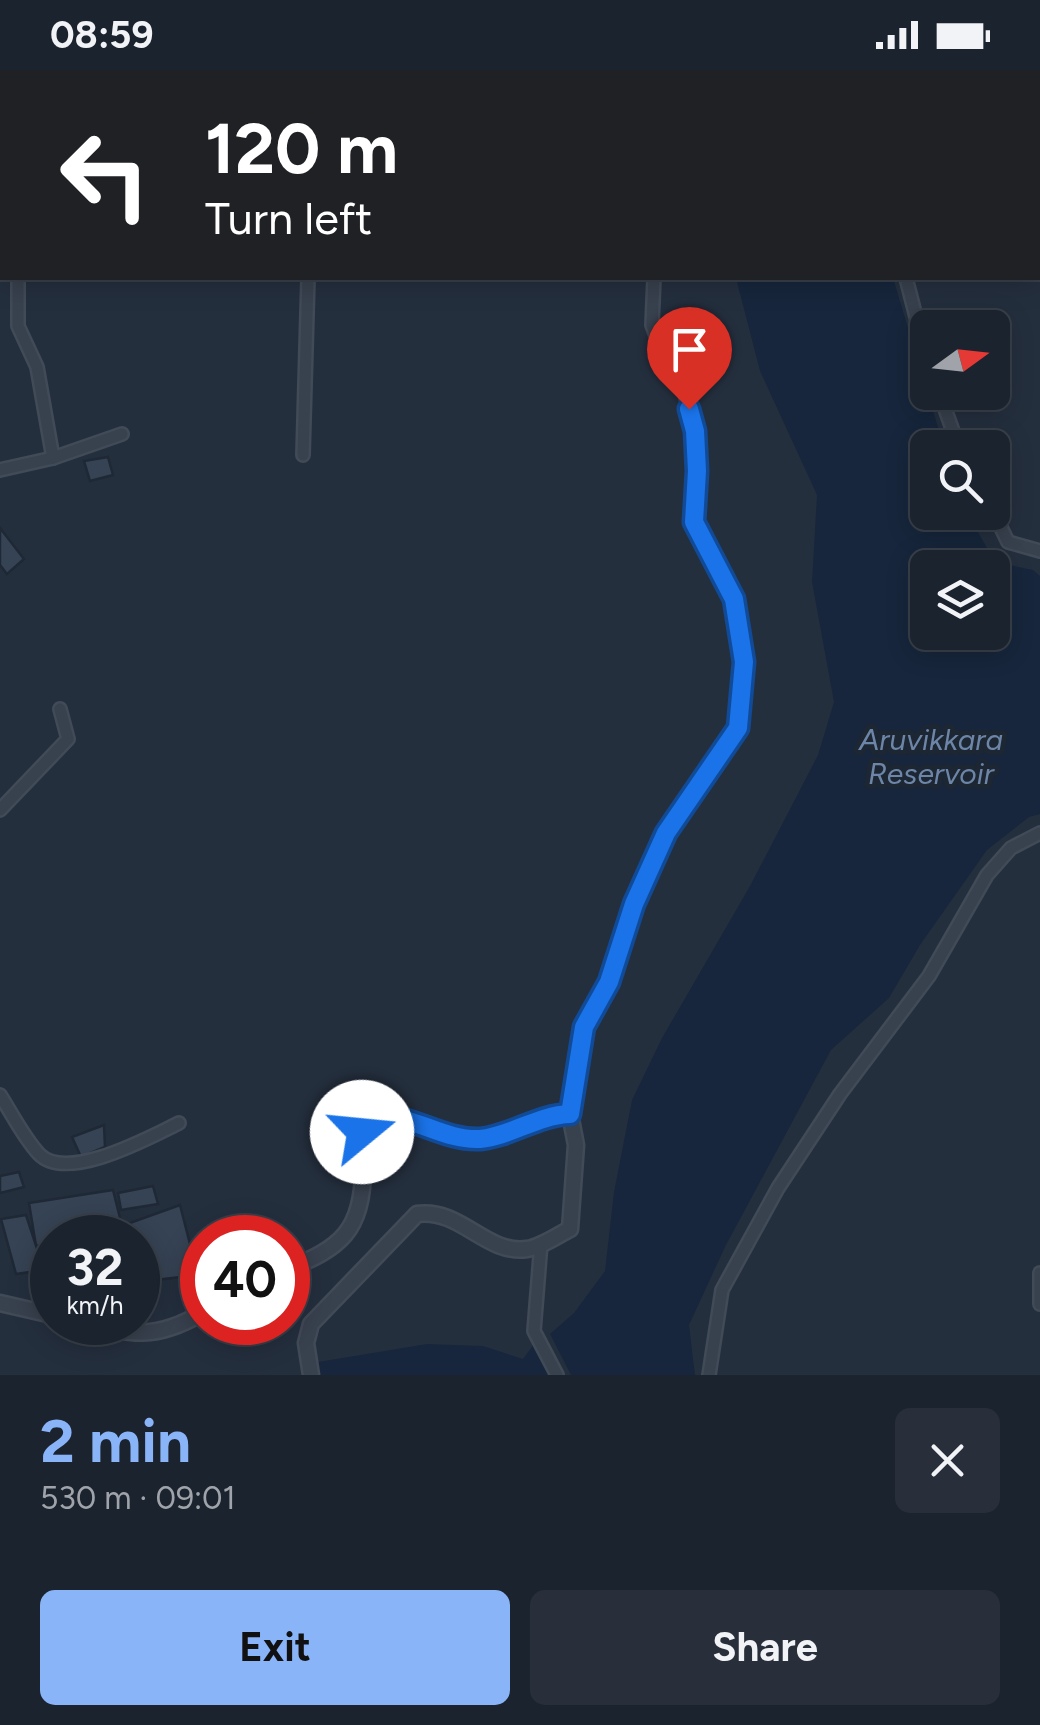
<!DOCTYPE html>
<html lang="en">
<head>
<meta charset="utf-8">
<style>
  :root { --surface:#1b232e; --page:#282f3a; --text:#f1f3f6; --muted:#a0a4aa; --line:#39404a; --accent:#8ab4f8 }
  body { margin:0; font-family:Figtree,sans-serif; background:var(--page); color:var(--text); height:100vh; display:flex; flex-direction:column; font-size:38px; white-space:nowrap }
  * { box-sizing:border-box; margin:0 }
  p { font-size:32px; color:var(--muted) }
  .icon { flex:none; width:55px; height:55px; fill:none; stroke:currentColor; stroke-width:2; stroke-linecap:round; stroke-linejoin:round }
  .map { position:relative; height:1305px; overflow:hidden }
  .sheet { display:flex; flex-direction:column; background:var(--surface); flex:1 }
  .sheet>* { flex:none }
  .guide { position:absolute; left:0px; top:0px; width:1040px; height:210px; box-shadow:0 5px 25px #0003,0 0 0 2px var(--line); background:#202124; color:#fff; overflow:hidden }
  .needle { width:65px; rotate:75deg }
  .fabs { position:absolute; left:910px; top:240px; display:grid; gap:20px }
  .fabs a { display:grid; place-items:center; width:100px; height:100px; border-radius:15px; background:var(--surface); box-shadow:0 5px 25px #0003,0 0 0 2px var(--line); font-size:50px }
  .speed { position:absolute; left:30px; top:1145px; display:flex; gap:20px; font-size:50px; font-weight:700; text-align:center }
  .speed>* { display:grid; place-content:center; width:130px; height:130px; border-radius:50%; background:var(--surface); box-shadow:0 5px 25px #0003,0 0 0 2px var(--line); line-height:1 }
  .speed small { font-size:25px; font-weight:400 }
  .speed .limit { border:15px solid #d22; background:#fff; color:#111 }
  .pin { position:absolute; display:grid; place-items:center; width:85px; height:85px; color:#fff; margin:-102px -42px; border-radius:50% 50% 50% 0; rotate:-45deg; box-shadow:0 0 10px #0007 }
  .pin .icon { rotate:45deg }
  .me { position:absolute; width:110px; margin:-55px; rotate:73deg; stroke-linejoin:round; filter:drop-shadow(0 0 8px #0008) }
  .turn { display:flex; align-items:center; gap:35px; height:210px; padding:0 40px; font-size:45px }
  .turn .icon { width:130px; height:130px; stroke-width:2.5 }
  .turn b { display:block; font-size:70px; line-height:85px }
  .round { display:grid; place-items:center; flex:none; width:105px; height:105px; border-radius:15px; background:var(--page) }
  .headline { display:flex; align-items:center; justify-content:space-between; height:170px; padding:0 40px }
  h1 { font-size:60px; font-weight:700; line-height:75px; color:var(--accent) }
  .button { display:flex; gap:20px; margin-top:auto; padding:20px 40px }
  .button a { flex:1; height:115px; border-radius:15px; background:var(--accent); color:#111; font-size:40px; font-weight:700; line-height:115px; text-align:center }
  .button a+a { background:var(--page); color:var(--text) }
  .status { display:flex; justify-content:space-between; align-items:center; height:70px; padding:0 50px; background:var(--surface); direction:ltr }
  .status svg { height:28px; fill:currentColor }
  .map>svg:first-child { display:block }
  .water { fill:#17263c; fill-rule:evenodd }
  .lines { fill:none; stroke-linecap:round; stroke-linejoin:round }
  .stream { stroke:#17263c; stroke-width:4 }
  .building { fill:#364354; stroke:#1f2835; stroke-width:2.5 }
  .minor-casing { stroke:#414a57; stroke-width:16 }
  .tertiary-casing { stroke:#414a57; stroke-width:19 }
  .minor { stroke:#38414e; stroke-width:11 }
  .tertiary { stroke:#38414e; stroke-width:14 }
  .route-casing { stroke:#114b97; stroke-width:25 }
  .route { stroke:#1a73e8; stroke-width:18 }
  .labels { text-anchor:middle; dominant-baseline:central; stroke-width:10; stroke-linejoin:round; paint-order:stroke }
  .water-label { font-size:30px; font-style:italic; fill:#6d86a8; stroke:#1d2633 }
</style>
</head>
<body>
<div class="status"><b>08:59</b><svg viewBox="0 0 49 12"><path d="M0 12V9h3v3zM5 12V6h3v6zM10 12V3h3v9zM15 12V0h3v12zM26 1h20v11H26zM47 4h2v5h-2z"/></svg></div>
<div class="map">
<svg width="1040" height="1305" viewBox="0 0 1040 1305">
  <rect width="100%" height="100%" fill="#242f3e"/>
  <!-- water -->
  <g class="water">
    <path d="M 736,208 L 893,208 L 944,377 L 928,378 L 928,442 L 967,443 L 995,492 L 1033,500 L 1040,506 L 1040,744 L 1029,747 L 987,780 L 920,875 L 889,928 L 831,980 L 726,1175 L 689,1255 L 695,1305 L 571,1305 L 550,1264 L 574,1243 L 605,1201 L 614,1122 L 632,1030 L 662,968 L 750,816 L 818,685 L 834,632 L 812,512 L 817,425 L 760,301 ZM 928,498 L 992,498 L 992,562 L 928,562 Z"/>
    <polygon points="427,1274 483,1276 523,1289 534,1274 549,1305 320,1305 318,1292"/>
  </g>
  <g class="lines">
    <!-- stream -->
    <polyline class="stream" points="785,0 786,2"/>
  </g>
  <!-- building -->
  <g class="building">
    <polygon points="108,387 113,405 90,411 84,391"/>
    <polygon points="0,458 24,489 7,504 0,495"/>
    <polygon points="104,1055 105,1077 81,1087 72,1067"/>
    <polygon points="19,1102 24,1117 0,1123 0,1106"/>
    <polygon points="153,1116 158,1134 121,1140 118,1123"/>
    <polygon points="113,1120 124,1164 52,1168 52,1173 36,1176 29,1133"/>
    <polygon points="180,1135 198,1205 138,1212 138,1168 128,1168 127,1154"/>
    <polygon points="26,1145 44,1200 16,1204 1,1149"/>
  </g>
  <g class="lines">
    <!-- minor casing -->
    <g class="minor-casing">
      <g id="minor">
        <polyline points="333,0 337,2"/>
        <polyline points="650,0 650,2"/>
        <polyline points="188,2 192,0"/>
        <polyline points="431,2 434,0"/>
        <polyline points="803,2 804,0"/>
        <polyline points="828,2 834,0"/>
        <polyline points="0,140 2,148"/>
        <polyline points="18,208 18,256 37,297 53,388"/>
        <polyline points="906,208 928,293"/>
        <polyline points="939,322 959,378"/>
        <polyline points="303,385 308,208"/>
        <polyline points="0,400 53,388 122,364"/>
        <polyline points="992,439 1008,472 1040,481"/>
        <polyline points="0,740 68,669 60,639"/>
        <path d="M 0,1025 C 12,1044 24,1068 39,1084 C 67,1113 150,1067 179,1053"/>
        <polyline points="570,1044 584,957 609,912 634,834 667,763 738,658 743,592 734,529 694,453 695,361 683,317 664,287 652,255 654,208"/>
        <polyline points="541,1173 534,1261 557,1305"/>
        <polyline points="1040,1203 1040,1234"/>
        <polyline points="709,1305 722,1220 778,1118 840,1024 929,906 987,805 1011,778 1040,763"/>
      </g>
    </g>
    <!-- tertiary casing -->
    <g class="tertiary-casing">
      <g id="tertiary">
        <polyline points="59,0 61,2"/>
        <polyline points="0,125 2,124"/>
        <path d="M 288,1199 C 340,1178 363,1161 363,1099 C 363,1077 361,1064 374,1046 C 410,1044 442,1071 480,1069 C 511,1066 538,1045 570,1044 L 576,1075 L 570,1159 C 558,1165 541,1177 527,1179 C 486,1185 461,1138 417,1144 L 311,1254 L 306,1273 L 311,1305"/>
        <polyline points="0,1233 52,1245"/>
        <path d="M 82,1252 C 132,1265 156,1270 202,1243"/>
      </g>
    </g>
    <!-- minor -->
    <use href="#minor" class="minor"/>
    <!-- tertiary -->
    <use href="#tertiary" class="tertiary"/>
  </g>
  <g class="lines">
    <!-- route casing -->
    <g class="route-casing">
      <path id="route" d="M 362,1062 L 374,1046 C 410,1043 443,1071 480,1069 C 511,1066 538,1045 570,1044 L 584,957 L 609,912 L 634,834 L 666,763 L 738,658 L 744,592 L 734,529 L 694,452 L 697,401 L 695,361 L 689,339"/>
    </g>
    <!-- route -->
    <use href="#route" class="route"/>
  </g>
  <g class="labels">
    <!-- water labels -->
    <g class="water-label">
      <text x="931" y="669">Aruvikkara<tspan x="931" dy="34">Reservoir</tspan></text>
    </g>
  </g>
</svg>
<div class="fabs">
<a><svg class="needle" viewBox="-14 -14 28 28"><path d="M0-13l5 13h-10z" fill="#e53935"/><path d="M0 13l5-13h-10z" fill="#a0a4aa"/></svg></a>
<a><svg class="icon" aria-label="search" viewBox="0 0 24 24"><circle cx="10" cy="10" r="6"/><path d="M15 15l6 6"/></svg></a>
<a><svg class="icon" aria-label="layers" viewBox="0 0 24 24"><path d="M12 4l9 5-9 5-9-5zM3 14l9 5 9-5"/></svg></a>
</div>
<div class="speed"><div>32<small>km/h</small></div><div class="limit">40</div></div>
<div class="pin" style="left:689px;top:339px;background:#d93025"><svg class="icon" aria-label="arrive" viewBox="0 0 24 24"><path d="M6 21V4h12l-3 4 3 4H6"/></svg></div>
<svg class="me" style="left:362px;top:1062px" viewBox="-20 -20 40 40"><circle r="19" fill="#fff"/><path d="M0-13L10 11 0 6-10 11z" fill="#1a73e8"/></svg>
<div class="guide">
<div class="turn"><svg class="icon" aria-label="left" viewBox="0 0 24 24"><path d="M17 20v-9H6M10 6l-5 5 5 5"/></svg><div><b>120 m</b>Turn left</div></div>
</div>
</div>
<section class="sheet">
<div class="headline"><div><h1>2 min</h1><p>530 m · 09:01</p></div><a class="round"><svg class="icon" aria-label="close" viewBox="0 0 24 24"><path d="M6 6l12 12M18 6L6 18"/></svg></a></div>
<div class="button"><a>Exit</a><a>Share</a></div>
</section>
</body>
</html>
